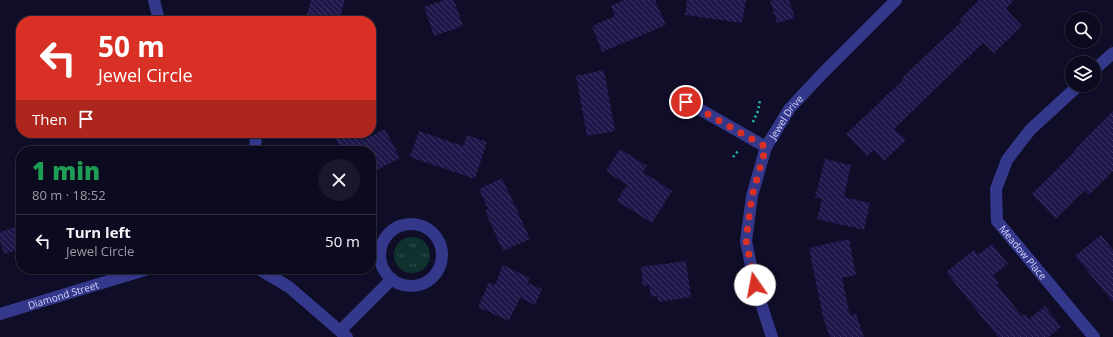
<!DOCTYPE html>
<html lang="en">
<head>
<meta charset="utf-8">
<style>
  :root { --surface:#0b0a1e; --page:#19182b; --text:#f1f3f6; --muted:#9a9aa4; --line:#2b2b3c }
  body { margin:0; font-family:"Open Sans",sans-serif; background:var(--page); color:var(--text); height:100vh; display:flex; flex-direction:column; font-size:15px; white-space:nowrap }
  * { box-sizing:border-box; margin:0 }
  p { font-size:13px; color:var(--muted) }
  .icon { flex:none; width:22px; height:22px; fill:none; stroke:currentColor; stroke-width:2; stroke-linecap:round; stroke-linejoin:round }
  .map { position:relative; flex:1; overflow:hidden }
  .side { position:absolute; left:16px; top:146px; width:360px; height:128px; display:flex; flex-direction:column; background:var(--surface); border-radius:16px; box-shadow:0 1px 3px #0004,0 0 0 1px var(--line) }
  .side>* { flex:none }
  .guide { position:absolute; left:16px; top:16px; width:360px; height:122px; border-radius:16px; box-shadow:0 1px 3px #0004,0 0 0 1px var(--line); background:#d93025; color:#fff; overflow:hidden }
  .fabs { position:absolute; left:1065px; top:12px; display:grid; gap:8px }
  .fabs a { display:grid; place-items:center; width:36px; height:36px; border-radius:50%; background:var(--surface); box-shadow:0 1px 3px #0004,0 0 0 1px var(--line); font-size:20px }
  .pin { position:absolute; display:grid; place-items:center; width:34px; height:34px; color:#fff; margin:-17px; border:2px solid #fff; border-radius:50%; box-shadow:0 1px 4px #0007 }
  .me { position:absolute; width:44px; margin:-22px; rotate:348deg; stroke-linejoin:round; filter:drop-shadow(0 0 3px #0008) }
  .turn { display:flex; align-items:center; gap:14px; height:84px; padding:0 16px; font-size:18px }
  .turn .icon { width:52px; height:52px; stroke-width:2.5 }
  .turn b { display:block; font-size:28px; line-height:34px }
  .then { display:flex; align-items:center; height:38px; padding:0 16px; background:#0003; gap:8px; font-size:15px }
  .round { display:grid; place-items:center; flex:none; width:42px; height:42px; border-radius:21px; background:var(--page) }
  .summary { display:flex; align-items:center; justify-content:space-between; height:68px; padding:0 16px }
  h1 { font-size:24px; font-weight:800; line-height:30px; color:#1e9e55 }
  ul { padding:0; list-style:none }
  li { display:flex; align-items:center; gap:12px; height:52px; padding:0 16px; border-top:1px solid var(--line) }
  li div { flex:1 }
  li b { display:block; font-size:15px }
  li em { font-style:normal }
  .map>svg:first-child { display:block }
  .grass { fill:url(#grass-tufts) }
  .building { fill:url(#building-back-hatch) }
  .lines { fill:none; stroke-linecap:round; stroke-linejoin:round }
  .path { stroke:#24c3ab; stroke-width:2.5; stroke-dasharray:2 3; stroke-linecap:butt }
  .minor { stroke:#34388b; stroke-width:12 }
  .route { stroke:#d93025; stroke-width:7; stroke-dasharray:0 12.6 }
  .labels { text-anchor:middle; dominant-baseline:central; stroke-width:3; stroke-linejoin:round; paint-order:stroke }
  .street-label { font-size:10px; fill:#d5d4ff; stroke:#0f0d28 }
</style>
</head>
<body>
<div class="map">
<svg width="1113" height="337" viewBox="0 0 1113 337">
  <defs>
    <pattern id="grass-tufts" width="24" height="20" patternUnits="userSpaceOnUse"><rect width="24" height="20" fill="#10322e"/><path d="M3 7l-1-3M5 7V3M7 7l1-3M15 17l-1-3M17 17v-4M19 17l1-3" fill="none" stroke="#324f4d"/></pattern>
    <pattern id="building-back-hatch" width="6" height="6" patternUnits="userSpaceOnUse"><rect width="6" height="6" fill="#1d174a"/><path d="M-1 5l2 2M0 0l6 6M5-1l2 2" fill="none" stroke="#3d3865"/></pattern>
  </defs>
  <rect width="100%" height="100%" fill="#0f0d28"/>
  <!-- grass -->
  <circle class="grass" cx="412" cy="255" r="18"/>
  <!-- building -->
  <g class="building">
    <polygon points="311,0 345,0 339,21 305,21"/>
    <polygon points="444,0 454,0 463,26 434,36 424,7"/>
    <polygon points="624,0 655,0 666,25 602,52 592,26 615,16 611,6"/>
    <polygon points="687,0 746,0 742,23 685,15"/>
    <polygon points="770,0 789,0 795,18 777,23"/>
    <polygon points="979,0 1014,0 1006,9 1022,26 994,53 983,43 894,129 906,140 884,161 874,150 867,156 846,134 903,80 902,78 962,21 960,19"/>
    <polygon points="604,70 615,131 587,136 576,76"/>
    <polygon points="1113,111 1113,171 1089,195 1085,190 1056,219 1032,194 1075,151 1074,150"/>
    <polygon points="385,129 400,158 371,173 371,151 341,151 342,151 335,138 345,133 359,133 363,140"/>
    <polygon points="419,131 463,146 467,135 487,142 475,179 410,157"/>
    <polygon points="620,149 647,166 643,172 672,191 652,223 617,201 627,185 606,171"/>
    <polygon points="825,159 851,165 844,197 870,203 864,230 817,219 822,199 815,198"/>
    <polygon points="502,178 530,239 503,251 485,211 488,209 479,189"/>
    <polygon points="21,225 21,249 4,254 0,241 0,232"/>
    <polygon points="1101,235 1113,250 1113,302 1075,256"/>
    <polygon points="849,239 856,275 842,278 850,316 856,314 864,337 830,337 823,317 809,248"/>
    <polygon points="992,244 1008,264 993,275 999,283 997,285 1022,316 1025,314 1029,319 1045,306 1061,327 1049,337 998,337 946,272 974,250 978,255"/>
    <polygon points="686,261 691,297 658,302 657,296 651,297 649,285 643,286 641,267"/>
    <polygon points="503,265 530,278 528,283 542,289 535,305 520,298 509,321 478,307 489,282 495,285"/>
  </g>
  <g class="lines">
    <!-- path -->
    <g class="path">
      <polyline points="753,122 758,111 760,100"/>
      <polyline points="733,157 739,150"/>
    </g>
    <!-- minor -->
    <g class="minor">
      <polyline points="154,0 159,21"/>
      <polyline points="1094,70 1113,53"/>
      <path id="s1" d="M 1079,85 L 1030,130 L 1007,160 L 996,189 L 997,221 L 1094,337"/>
      <polyline points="687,102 766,147"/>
      <polyline points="255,151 256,133"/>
      <circle cx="411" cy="255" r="31"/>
      <polyline points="259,269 289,287 347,337"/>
      <path id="s2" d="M 0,314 L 148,269"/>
      <polyline points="340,331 392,279"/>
      <path id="s3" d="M 772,337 L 755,285 L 746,241 L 752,196 L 766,147 L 790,108 L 823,73 L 896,0"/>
    </g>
  </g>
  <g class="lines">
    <!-- route -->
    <polyline class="route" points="686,102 766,147 752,196 746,240 755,285"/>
  </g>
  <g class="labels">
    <!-- street labels -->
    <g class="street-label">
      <text stroke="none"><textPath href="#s3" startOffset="232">Jewel Drive</textPath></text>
      <text stroke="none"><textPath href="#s1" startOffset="208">Meadow Place</textPath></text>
      <text stroke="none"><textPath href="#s2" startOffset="66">Diamond Street</textPath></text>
    </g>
  </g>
</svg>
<div class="fabs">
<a><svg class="icon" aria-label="search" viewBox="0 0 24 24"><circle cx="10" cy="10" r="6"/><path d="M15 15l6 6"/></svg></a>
<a><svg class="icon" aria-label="layers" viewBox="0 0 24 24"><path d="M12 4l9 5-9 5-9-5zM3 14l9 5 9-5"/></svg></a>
</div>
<div class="pin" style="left:686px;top:102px;background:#d93025"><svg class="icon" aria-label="arrive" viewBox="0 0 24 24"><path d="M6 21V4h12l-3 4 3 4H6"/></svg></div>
<svg class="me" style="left:755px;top:285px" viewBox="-20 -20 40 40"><circle r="19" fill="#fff"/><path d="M0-13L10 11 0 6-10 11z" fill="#d93025"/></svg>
<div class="guide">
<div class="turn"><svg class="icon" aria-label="left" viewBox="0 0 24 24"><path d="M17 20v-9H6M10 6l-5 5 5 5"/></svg><div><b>50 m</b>Jewel Circle</div></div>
<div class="then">Then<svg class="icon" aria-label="arrive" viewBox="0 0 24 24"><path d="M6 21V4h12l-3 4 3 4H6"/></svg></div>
</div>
<section class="side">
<div class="summary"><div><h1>1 min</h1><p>80 m · 18:52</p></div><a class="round"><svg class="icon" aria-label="close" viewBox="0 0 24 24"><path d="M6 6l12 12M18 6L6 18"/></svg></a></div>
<ul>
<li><svg class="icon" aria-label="left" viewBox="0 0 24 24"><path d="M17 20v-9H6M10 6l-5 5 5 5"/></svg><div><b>Turn left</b><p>Jewel Circle</p></div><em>50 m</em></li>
</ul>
</section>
</div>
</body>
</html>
